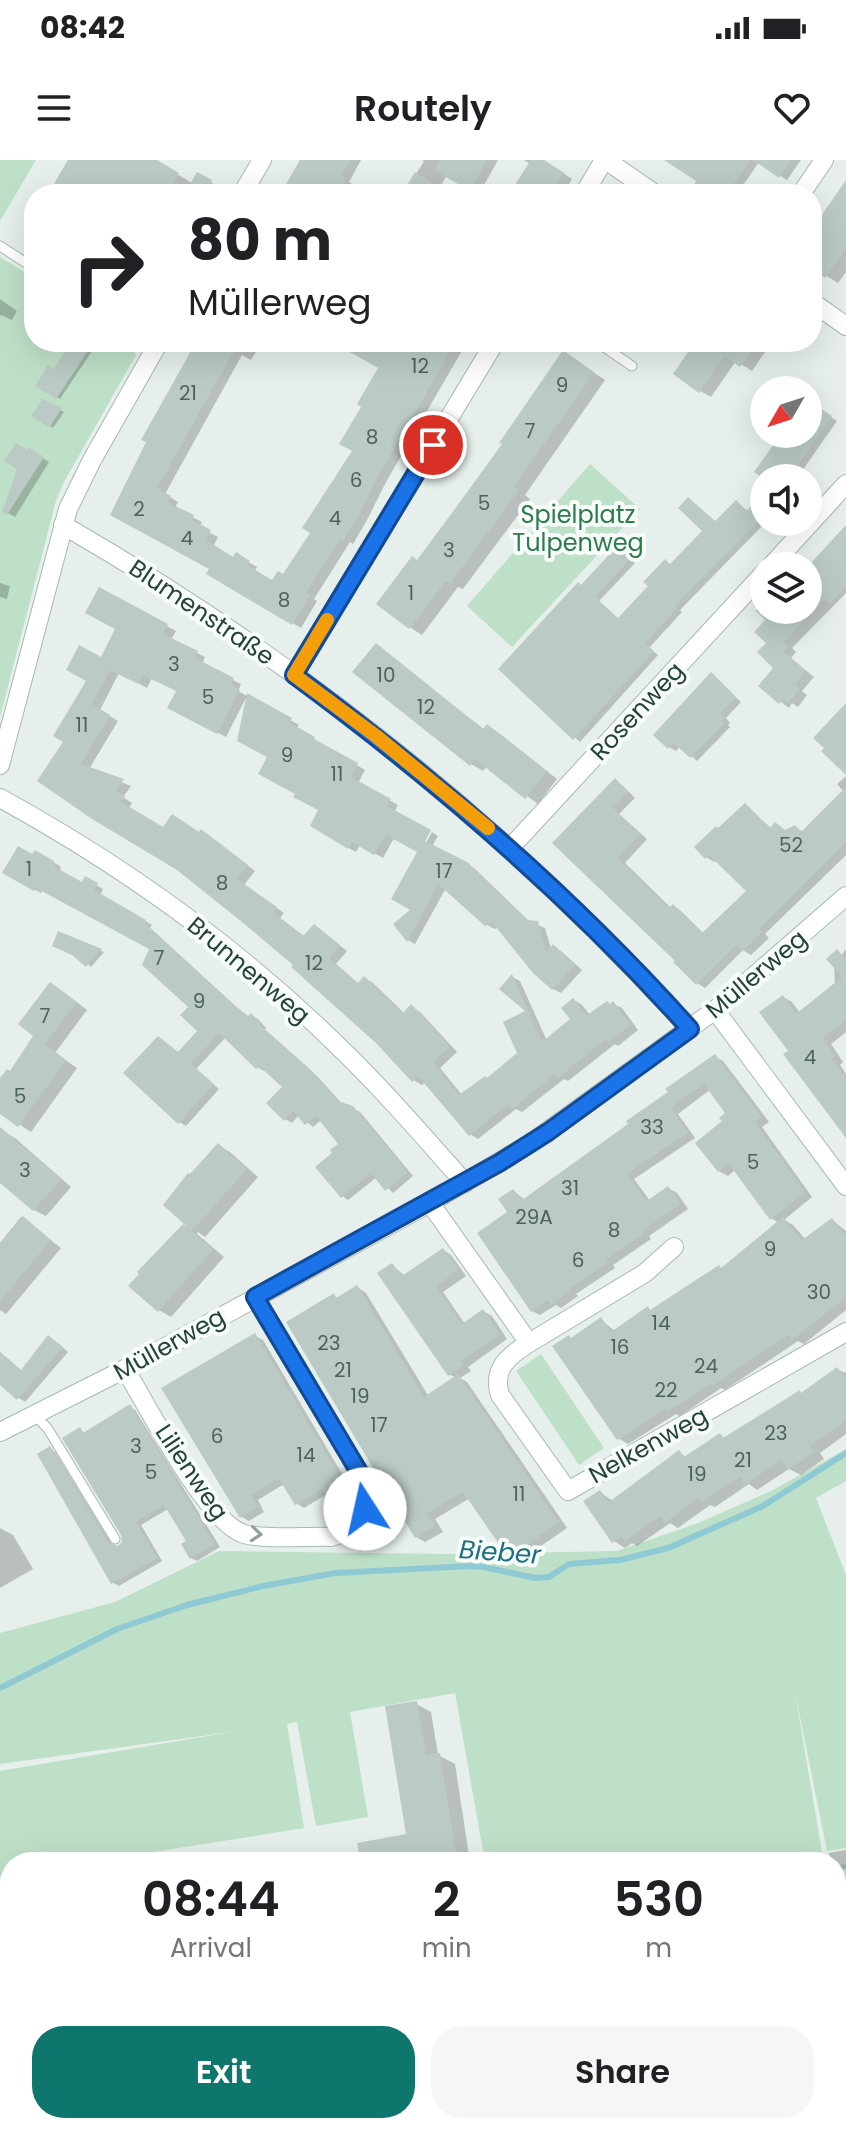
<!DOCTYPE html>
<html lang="en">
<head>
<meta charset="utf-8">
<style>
  :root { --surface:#fff; --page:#f6f6f6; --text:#202124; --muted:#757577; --accent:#0f766e }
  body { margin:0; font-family:Poppins,sans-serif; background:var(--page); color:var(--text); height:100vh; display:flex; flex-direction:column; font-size:30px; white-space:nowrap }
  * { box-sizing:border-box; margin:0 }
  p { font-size:26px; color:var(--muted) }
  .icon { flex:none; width:44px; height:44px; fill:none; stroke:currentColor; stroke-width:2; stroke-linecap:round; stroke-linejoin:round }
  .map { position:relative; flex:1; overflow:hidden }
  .panel { position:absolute; left:0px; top:1692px; width:846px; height:282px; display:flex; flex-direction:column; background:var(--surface); border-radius:32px 32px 0 0; box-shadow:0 8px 32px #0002 }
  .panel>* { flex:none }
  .guide { position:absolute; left:24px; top:24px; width:798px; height:168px; border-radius:32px; box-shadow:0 8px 32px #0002; background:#fff; color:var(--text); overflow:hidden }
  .needle { width:52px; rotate:231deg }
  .tools { position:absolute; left:750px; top:216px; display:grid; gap:16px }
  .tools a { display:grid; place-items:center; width:72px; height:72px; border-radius:50%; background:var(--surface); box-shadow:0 8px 32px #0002; font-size:40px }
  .pin { position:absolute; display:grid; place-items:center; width:68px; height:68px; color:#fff; margin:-34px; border:4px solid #fff; border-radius:50%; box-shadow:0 2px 8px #0007 }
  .me { position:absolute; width:88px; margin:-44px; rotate:350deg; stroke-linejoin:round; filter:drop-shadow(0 0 6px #0008) }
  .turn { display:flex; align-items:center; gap:28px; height:168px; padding:0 32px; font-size:36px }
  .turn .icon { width:104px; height:104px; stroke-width:2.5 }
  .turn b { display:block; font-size:56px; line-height:68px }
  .eta { display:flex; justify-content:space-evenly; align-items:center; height:136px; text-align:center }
  .eta b { font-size:48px; font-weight:600; line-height:56px }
  .action { display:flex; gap:16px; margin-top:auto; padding:16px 32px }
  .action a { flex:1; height:92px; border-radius:32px; background:var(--accent); color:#fff; font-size:32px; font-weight:600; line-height:92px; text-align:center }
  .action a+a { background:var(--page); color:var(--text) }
  .status { display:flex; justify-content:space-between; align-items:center; height:56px; padding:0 40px; background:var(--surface); direction:ltr }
  .status svg { height:22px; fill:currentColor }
  header { display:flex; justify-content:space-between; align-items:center; height:104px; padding:0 32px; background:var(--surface); font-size:36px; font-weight:600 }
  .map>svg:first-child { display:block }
  .green { fill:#bfe0c8 }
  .shadow { fill:#0003 }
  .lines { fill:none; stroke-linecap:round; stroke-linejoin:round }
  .stream { stroke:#8ec9d4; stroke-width:6 }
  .building { fill:#bbcac4 }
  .service-casing { stroke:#a8b8b2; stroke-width:11 }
  .minor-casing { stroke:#a8b8b2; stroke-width:20 }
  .service { stroke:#fff; stroke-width:9 }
  .minor { stroke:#fff; stroke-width:18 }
  .oneway { stroke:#92a09c }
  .route-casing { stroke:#114b97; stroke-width:20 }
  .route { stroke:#1a73e8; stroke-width:14 }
  .slow { stroke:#f59e0b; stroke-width:14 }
  .labels { text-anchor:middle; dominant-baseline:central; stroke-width:8; stroke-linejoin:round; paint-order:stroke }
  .number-label { font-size:20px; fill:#4a645c }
  .park-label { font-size:24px; fill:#2d7a4b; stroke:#f7fbf9 }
  .street-label { font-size:24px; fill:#24423a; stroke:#f7fbf9 }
  .water-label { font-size:26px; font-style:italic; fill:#1c6f80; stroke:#f7fbf9 }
</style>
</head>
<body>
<div class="status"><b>08:42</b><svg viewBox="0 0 49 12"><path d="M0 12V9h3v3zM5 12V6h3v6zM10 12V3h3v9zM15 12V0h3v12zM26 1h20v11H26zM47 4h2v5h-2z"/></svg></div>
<header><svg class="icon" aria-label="menu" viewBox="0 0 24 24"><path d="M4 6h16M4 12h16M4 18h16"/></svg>Routely<svg class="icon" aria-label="heart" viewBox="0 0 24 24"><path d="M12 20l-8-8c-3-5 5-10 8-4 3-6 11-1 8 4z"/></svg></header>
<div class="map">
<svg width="846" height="1973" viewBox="0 0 846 1973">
  <rect width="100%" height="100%" fill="#e6efeb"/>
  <!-- green -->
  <g class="green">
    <polygon points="0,0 36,0 0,61"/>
    <polygon points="0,97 34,118 34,182 127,182 136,195 64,322 56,341 0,557"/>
    <polygon points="590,304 640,349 512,487 467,446"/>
    <polygon points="541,1194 604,1288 579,1305 516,1211"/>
    <polygon points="846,1289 846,1321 816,1338 846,1415 846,1688 827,1691 794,1527 822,1692 761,1702 485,1702 455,1533 350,1552 368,1657 316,1666 297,1562 287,1564 304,1668 90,1702 10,1702 10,1715 0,1716 0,1611 231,1572 0,1604 0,1473 115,1442 219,1391 447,1394 617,1391 701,1362 773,1330"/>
    <path d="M 846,1704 L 846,1858 C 828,1832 836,1741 836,1706 Z"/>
    <polygon points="10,1791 10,1964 429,1964 430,1969 405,1973 0,1973 0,1801"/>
  </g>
  <!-- shadow -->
  <g class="shadow">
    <polygon points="70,0 153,0 192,23 198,15 214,24 208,34 192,26 188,34 51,34"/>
    <polygon points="303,0 361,0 349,22 353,25 348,34 293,34"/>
    <polygon points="422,0 498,0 479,34 447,15 436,34 404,34 424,1"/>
    <polygon points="524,0 544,0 572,19 563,34 512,34 530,4"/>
    <polygon points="667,0 801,0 787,20 759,2 737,34 708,34 699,20"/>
    <polygon points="846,38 846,112 838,123 812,107 812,73"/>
    <polygon points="0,139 17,151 12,160 1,155 0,157"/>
    <polygon points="73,182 98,182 60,239 37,225 54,212"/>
    <polygon points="195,182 262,182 251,200 242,195 165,334 178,342 175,348 202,362 199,367 218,377 213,387 234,399 245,400 257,407 255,411 273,423 284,416 313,372 355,290 364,246 381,207 346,182 467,182 386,322 366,362 353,384 350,382 314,439 317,441 301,468 209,413 212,408 113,354 195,188"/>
    <polygon points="685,182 772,182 752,211 736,201 711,237 700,231 694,188"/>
    <polygon points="575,200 605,220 525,335 530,339 463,429 458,427 422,475 411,468 379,444 418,402"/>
    <polygon points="43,241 64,252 53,268 34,255"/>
    <polygon points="808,242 837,261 797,318 767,318 783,274 808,274"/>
    <polygon points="29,290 49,302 15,357 4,351"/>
    <polygon points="764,330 764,362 766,362 680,450 682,452 649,488 658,495 580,582 501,509 582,426 623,392 635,403 599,441 619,460 705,371 689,339 717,363 736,342 749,352"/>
    <polygon points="846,368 846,433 792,488 796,492 791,498 814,517 802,531 807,535 798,547 792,543 789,548 761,526 776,508 769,483 770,450 808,450 808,409"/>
    <polygon points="0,423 10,426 7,439 0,437"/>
    <polygon points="100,430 176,471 171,480 205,497 202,504 241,524 238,531 299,565 296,569 365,610 358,623 398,645 394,652 419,689 422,690 432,672 438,676 432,686 475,709 530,762 545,768 551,789 553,787 561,791 582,810 561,833 553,829 534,811 498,767 495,769 487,765 446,728 415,784 408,780 395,764 413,749 419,691 394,678 383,698 360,685 356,692 322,673 321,650 298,633 269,597 246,538 226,577 170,547 178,531 152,518 147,528 119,513 100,550 118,561 89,609 131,626 123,637 132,643 128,649 163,670 210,677 255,711 244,725 284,753 280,758 305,777 314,766 347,791 336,804 359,824 364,818 373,823 405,854 412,847 420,852 457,892 440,908 462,935 488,920 520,894 505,863 530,853 502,829 512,817 520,821 547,881 573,860 574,840 582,845 590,855 613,844 622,848 638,870 618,886 615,884 568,921 564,919 522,952 516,949 478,979 470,974 426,921 422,925 413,920 377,881 296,804 178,709 93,657 66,581 117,468"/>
    <polygon points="376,486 485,570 488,567 500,574 557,619 538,644 487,606 483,611 471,604 355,512"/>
    <polygon points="711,515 741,542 726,558 730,563 728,565 730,567 697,601 680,586 676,591 669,587"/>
    <polygon points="846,616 846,695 765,774 769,778 751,795 743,790 705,828 697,823 678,800 555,683 615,621 623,626 635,638 619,654 647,679 625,703 671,748 673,746 681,751 704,774 748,732 717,700 714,702 706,697 719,670 745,645 772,669 786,671 794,667 804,672 844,632 837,624"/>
    <polygon points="36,693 60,706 61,712 82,725 86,719 103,729 100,735 152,765 150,768 241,851 249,858 251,856 258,859 266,868 265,870 318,917 343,945 360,952 413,1016 393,1033 377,1017 348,1040 342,1036 335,993 341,984 321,960 313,967 299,955 292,963 285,959 285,927 266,909 264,911 257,907 226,877 196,909 219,929 186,966 179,962 179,894 200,871 191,847 151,789 43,730 41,733 5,712 33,697"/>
    <polygon points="59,774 104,792 91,807"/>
    <polygon points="846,789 846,872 831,884 843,902 840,905 846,914 846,978 791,892 783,837 792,842 800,853 835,826 834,805"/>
    <polygon points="62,831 87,850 55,893 77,908 31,972 0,952 0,922 11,913"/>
    <polygon points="715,897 723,901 769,962 762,967 812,1037 784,1060 793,1065 806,1080 832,1060 846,1071 846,1150 804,1184 798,1181 725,1230 721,1228 680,1256 676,1254 628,1284 618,1278 573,1179 601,1160 615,1171 648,1149 652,1151 722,1109 779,1063 771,1058 736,1009 728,1016 719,1011 728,953 711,929 678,954 695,978 634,1019 650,1041 668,1028 677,1033 688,1049 649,1076 651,1079 613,1105 615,1108 576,1134 578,1136 561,1148 556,1145 540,1155 532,1151 510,1053 514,1031 525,1040 671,933"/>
    <polygon points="3,972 15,978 71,1027 46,1056 34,1050 0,1019 0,976"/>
    <polygon points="218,986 230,992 258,1017 205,1077 198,1072 197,1074 224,1097 171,1157 159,1150 184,1066 193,1069"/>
    <polygon points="21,1057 61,1088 6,1154 0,1150 0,1083"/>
    <polygon points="443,1090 451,1095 466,1116 443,1132 465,1164 483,1151 492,1156 507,1179 468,1207 471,1211 460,1218 467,1222 567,1368 531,1393 534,1398 516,1397 506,1392 470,1338 435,1359 443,1372 425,1382 416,1377 334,1136 339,1139 357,1127 366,1133 429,1237 456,1218 449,1214 392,1105 405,1116"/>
    <polygon points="255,1176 263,1180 355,1336 339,1345 332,1341 327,1334 304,1348 296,1343 284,1324 258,1340 264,1352 249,1361 239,1355"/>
    <polygon points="55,1181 68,1192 25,1242 0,1224 0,1192 22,1211"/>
    <polygon points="838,1210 846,1213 846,1274 820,1293 824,1299 801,1315 789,1309 757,1330 749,1324 715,1347 710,1345 678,1368 670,1363 637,1386 632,1383 625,1388 614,1381 600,1332 613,1341 679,1293 687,1297 720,1275 726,1279 803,1234"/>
    <polygon points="130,1247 135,1250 220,1387 197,1401 191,1398 188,1382 168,1349 141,1365 162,1401 119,1426 113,1423 39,1294 50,1288 55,1292 113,1386 119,1388 124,1383 123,1374 80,1270 86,1273"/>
    <polygon points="0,1368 13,1375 33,1409 0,1428"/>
    <polygon points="416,1544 431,1552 438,1595 455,1604 470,1702 365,1702 408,1676"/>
    <polygon points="846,1690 846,1709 839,1710 836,1708 836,1702 831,1702 829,1693"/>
    <polygon points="449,1964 494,1964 487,1973 450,1973"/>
  </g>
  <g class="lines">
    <!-- stream -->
    <polyline class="stream" points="0,1528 117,1469 187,1445 263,1426 336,1413 470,1406 484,1407 535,1418 549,1417 569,1404 620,1400 668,1388 763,1346 846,1293"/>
  </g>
  <!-- building -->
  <g class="building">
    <polygon points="68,0 157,0 179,13 167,34 48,34"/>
    <polygon points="300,0 351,0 341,16 346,18 337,34 299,34 285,26"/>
    <polygon points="440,0 487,0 470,31 434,10"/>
    <polygon points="531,0 544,0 564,13 551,34 509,34"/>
    <polygon points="664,0 750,0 727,34 705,34 693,26 696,21"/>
    <polygon points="753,0 791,0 779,18"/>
    <polygon points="197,12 212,20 204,34 189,26"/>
    <polygon points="415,12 431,22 425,34 402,34"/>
    <polygon points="846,20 846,88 825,118 812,109 812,69"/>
    <polygon points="71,182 94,182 56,239 35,226 48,205 54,209"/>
    <polygon points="196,182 239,182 157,328 171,336 167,342 194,355 192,360 211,370 206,380 233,397 236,392 250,401 247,405 272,420 278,411 283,414 310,373 302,368 352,291 339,284 361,247 357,244 378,208 332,182 456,182 377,318 358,357 343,381 340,379 306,433 310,435 292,465 206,414 209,409 110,355 146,282 141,280"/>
    <polygon points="695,182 757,182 740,207 725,196 699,233 673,214"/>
    <polygon points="563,190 594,212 514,327 519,330 450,424 446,421 409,469 376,444 412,396 417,400 449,357 502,284 499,283"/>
    <polygon points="42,239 62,248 49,268 31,256"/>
    <polygon points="808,240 832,256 789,318 763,318 754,312 781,274 808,274"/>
    <polygon points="16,283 27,290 29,287 44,297 7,355 2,352 17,309 4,301"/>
    <polygon points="764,327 764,356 675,446 677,448 645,483 654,491 573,580 498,509 578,422 581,425 617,386 630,399 595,437 618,458 648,426 643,422 665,399 670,404 702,371 678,348 688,337 715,361 736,340 747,351"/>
    <polygon points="846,365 846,426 830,444 824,439 784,482 789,486 784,492 806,511 795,525 800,529 788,543 783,539 779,544 758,526 773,508 757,492 766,483 754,472 765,460 755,450 808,450 808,406"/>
    <polygon points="99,427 168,464 163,474 198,491 195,498 234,518 231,524 240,530 217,574 167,548 176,531 143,515 138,524 110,510 92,544 110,555 81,604 124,619 116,631 125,636 121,642 163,667 172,654 199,672 201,669 248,705 237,719 277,747 273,752 303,776 314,764 340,785 329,798 358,823 364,816 403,853 411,844 450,886 433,902 459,935 485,916 487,918 517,893 503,862 525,851 499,829 512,814 542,882 570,859 561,848 573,838 587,855 607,841 610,844 613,841 631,865 608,882 606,879 558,918 555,914 512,949 508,944 469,976 418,916 412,922 376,883 291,807 293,805 242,762 177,710 92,659 37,621 63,582 53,576 86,521 66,510 79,485 101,497 115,469 85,453"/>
    <polygon points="376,483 483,569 487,564 547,611 525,639 475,599 470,606 352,512"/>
    <polygon points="711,512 736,537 720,553 725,558 722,561 725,563 690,598 674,583 668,589 653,575"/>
    <polygon points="247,533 292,558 290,563 315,577 314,579 358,603 351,617 391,639 387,646 431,670 425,681 467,702 527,760 538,761 546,792 553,784 575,805 552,830 533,813 492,762 485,766 438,724 407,782 393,764 410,750 391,739 417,692 386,675 374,695 352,682 348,689 310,666 318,650 293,637 295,634 258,614 267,597 237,581"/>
    <polygon points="846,543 846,615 821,591 824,588 813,578"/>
    <polygon points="615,618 628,632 613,648 640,674 618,698 669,748 673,744 702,773 746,731 709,695 705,699 694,687 716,666 718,668 745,643 770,668 775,662 785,670 795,665 801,672 846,627 846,682 759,769 762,772 742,792 736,785 696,825 673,802 675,801 552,683"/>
    <polygon points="18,686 32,694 35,690 54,701 55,707 82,722 85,716 98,723 94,730 146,760 145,763 234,845 248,856 251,853 261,864 260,865 312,911 338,941 353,946 408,1012 385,1031 371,1013 341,1038 315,1007 332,993 330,990 338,984 316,956 305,965 293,951 284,961 266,943 282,927 259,906 256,909 219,873 191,904 214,924 178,964 123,913 158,876 178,892 197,871 180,855 188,847 142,805 149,789 36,728 34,731 2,713"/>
    <polygon points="58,771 102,789 86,807 72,795 52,786"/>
    <polygon points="837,789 846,799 846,860 823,878 835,896 832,899 846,918 846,978 783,894 788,891 759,852 783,835 796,854 842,817 826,799"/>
    <polygon points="50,822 77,842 45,884 66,900 18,967 0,954 0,918 7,909 10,911 33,876 18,864"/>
    <polygon points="715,894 762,957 755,962 805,1032 770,1060 729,1004 718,1012 695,983 722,961 719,958 725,953 704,924 671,948 688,973 627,1014 647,1041 668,1026 681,1044 642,1071 644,1074 606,1100 608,1103 569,1129 571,1131 551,1145 548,1140 531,1152 477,1073 507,1052 498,1039 513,1029 522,1040 628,964 626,961 668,932 665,929"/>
    <polygon points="0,967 61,1019 33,1051 0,1023"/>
    <polygon points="218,983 247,1009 192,1071 163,1045 188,1013 190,1014"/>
    <polygon points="23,1056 51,1080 0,1141 0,1084"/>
    <polygon points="783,1057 802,1080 832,1058 846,1076 846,1137 792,1180 789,1174 713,1226 711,1223 668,1251 666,1248 617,1280 552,1186 569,1175 571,1178 601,1157 611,1172 648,1146 650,1150 719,1105 721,1108"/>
    <polygon points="183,1064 213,1089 158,1152 128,1126 139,1114 137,1112"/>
    <polygon points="443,1088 459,1110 436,1126 462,1164 483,1149 500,1174 461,1201 463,1205 448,1216 377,1113 392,1103 402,1116"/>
    <polygon points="357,1125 424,1237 458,1214 559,1362 523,1388 528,1394 505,1393 463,1332 427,1353 435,1366 415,1378 286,1162 334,1133 336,1138"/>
    <polygon points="255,1173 349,1332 330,1342 322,1329 295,1345 279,1319 251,1335 258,1347 240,1358 161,1228"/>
    <polygon points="48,1175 63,1187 17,1240 0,1225 0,1192 21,1210"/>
    <polygon points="837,1207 846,1219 846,1260 810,1286 814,1292 788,1310 781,1300 745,1325 740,1317 702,1342 699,1338 665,1363 660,1356 625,1381 621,1377 612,1383 583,1341 600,1330 609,1342 679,1290 684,1297 720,1273 723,1278 800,1230 801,1233"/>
    <polygon points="130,1244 215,1384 190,1399 181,1384 186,1381 164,1345 136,1362 158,1398 111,1424 37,1294 50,1286 109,1383 118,1386 122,1382 121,1375 62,1278 80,1267 83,1273"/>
    <polygon points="417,1541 426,1595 440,1593 457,1702 361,1702 357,1683 406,1674 385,1546"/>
  </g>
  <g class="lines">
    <!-- service casing -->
    <g class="service-casing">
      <g id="service">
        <polyline points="0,86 34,108"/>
        <polyline points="597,182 632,206"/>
        <polyline points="36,1256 48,1269 115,1379"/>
      </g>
    </g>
    <!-- minor casing -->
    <g class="minor-casing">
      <g id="minor">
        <polyline points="606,0 655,34"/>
        <polyline points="242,34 262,0"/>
        <polyline points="584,34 604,0"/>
        <polyline points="801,34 824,0"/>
        <polyline points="812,142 846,166"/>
        <path d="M 63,365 C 297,500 509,669 690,869"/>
        <polyline points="771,406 846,324"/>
        <polyline points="294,515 495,182"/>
        <polyline points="0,605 68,349 92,300 159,182"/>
        <path d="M 0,638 C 122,705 237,787 337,885 C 382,928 423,976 465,1023"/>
        <polyline points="510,688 764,413"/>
        <polyline points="715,850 846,1026"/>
        <path d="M 430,1043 L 529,1183 C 508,1196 492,1209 500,1235 L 568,1331 L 846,1172"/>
        <polyline points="529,1183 645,1113 674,1087"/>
        <path d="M 125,1209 C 147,1245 207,1363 244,1374 C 265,1380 308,1376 331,1377 C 359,1369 369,1350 365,1322 L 255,1137"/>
        <polyline points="0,1272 125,1209 430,1043 531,983 715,850 846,736"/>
      </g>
    </g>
    <!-- service -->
    <use href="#service" class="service"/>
    <!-- minor -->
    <use href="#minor" class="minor"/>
  </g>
  <!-- one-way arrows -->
  <defs><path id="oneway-chevron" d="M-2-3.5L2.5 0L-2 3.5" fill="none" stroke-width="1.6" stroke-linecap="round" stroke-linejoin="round" transform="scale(2)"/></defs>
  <use class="oneway" href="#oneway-chevron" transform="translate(256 1374) rotate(5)"/>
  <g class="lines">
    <!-- route casing -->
    <g class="route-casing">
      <path id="route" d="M 365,1349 L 367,1336 L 365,1322 L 255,1137 L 499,1003 L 548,972 L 690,869 C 571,736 438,621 294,515 L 433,285"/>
    </g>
    <!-- route -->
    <use href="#route" class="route"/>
    <!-- slow -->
    <polyline class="slow" points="327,460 294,515 376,576 488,668"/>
  </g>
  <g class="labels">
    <!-- number labels -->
    <g class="number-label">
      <text x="420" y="206">12</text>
      <text x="562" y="225">9</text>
      <text x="188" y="233">21</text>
      <text x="530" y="271">7</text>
      <text x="372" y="277">8</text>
      <text x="356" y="320">6</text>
      <text x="484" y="343">5</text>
      <text x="139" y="349">2</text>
      <text x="335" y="358">4</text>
      <text x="187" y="378">4</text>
      <text x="449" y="390">3</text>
      <text x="411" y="433">1</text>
      <text x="284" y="440">8</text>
      <text x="174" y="504">3</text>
      <text x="386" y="515">10</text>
      <text x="208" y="537">5</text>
      <text x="426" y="547">12</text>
      <text x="82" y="565">11</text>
      <text x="287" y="595">9</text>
      <text x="337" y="614">11</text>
      <text x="791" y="685">52</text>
      <text x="29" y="709">1</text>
      <text x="444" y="711">17</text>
      <text x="222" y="723">8</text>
      <text x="159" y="798">7</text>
      <text x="314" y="803">12</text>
      <text x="199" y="841">9</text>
      <text x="45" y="856">7</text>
      <text x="810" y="897">4</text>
      <text x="20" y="936">5</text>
      <text x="652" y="967">33</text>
      <text x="753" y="1002">5</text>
      <text x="25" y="1010">3</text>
      <text x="570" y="1028">31</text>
      <text x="534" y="1057">29A</text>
      <text x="614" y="1070">8</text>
      <text x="770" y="1089">9</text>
      <text x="578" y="1100">6</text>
      <text x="819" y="1132">30</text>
      <text x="661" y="1163">14</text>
      <text x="329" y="1183">23</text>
      <text x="620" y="1187">16</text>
      <text x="706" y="1206">24</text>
      <text x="343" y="1210">21</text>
      <text x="666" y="1230">22</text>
      <text x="360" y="1236">19</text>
      <text x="379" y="1265">17</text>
      <text x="776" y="1273">23</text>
      <text x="217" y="1276">6</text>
      <text x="136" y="1286">3</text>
      <text x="306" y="1295">14</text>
      <text x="743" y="1300">21</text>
      <text x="151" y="1312">5</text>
      <text x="697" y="1314">19</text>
      <text x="519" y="1334">11</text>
    </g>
    <!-- park labels -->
    <g class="park-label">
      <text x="578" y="354">Spielplatz<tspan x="578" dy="28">Tulpenweg</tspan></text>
    </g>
    <!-- street labels -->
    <g class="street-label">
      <text transform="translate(202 452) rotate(34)">Blumenstraße</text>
      <text transform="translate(637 551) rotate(-47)">Rosenweg</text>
      <text transform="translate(249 810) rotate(40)">Brunnenweg</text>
      <text transform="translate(756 814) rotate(-40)">Müllerweg</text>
      <text transform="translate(169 1184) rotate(-29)">Müllerweg</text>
      <text transform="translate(648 1285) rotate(-29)">Nelkenweg</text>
      <text transform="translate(192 1312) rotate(56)">Lilienweg</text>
    </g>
    <!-- water labels -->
    <g class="water-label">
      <text transform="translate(500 1392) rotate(4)">Bieber</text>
    </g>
  </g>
</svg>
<div class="tools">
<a><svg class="needle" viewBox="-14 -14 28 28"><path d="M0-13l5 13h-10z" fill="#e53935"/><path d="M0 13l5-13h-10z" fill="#757577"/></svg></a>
<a><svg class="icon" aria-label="sound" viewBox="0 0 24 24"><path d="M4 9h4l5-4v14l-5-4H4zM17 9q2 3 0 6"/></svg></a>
<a><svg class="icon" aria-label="layers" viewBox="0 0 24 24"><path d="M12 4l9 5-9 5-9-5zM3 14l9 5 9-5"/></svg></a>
</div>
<div class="pin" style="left:433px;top:285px;background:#d93025"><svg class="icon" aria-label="arrive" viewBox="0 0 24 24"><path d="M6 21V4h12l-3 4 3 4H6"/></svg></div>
<svg class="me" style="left:365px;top:1349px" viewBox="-20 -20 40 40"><circle r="19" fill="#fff"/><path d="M0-13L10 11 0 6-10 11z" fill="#1a73e8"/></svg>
<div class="guide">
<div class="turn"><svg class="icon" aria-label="right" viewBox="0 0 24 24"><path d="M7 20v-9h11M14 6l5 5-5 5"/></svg><div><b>80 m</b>Müllerweg</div></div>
</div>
<section class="panel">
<div class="eta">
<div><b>08:44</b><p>Arrival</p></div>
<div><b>2</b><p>min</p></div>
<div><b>530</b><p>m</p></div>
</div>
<div class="action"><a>Exit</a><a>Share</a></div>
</section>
</div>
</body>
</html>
